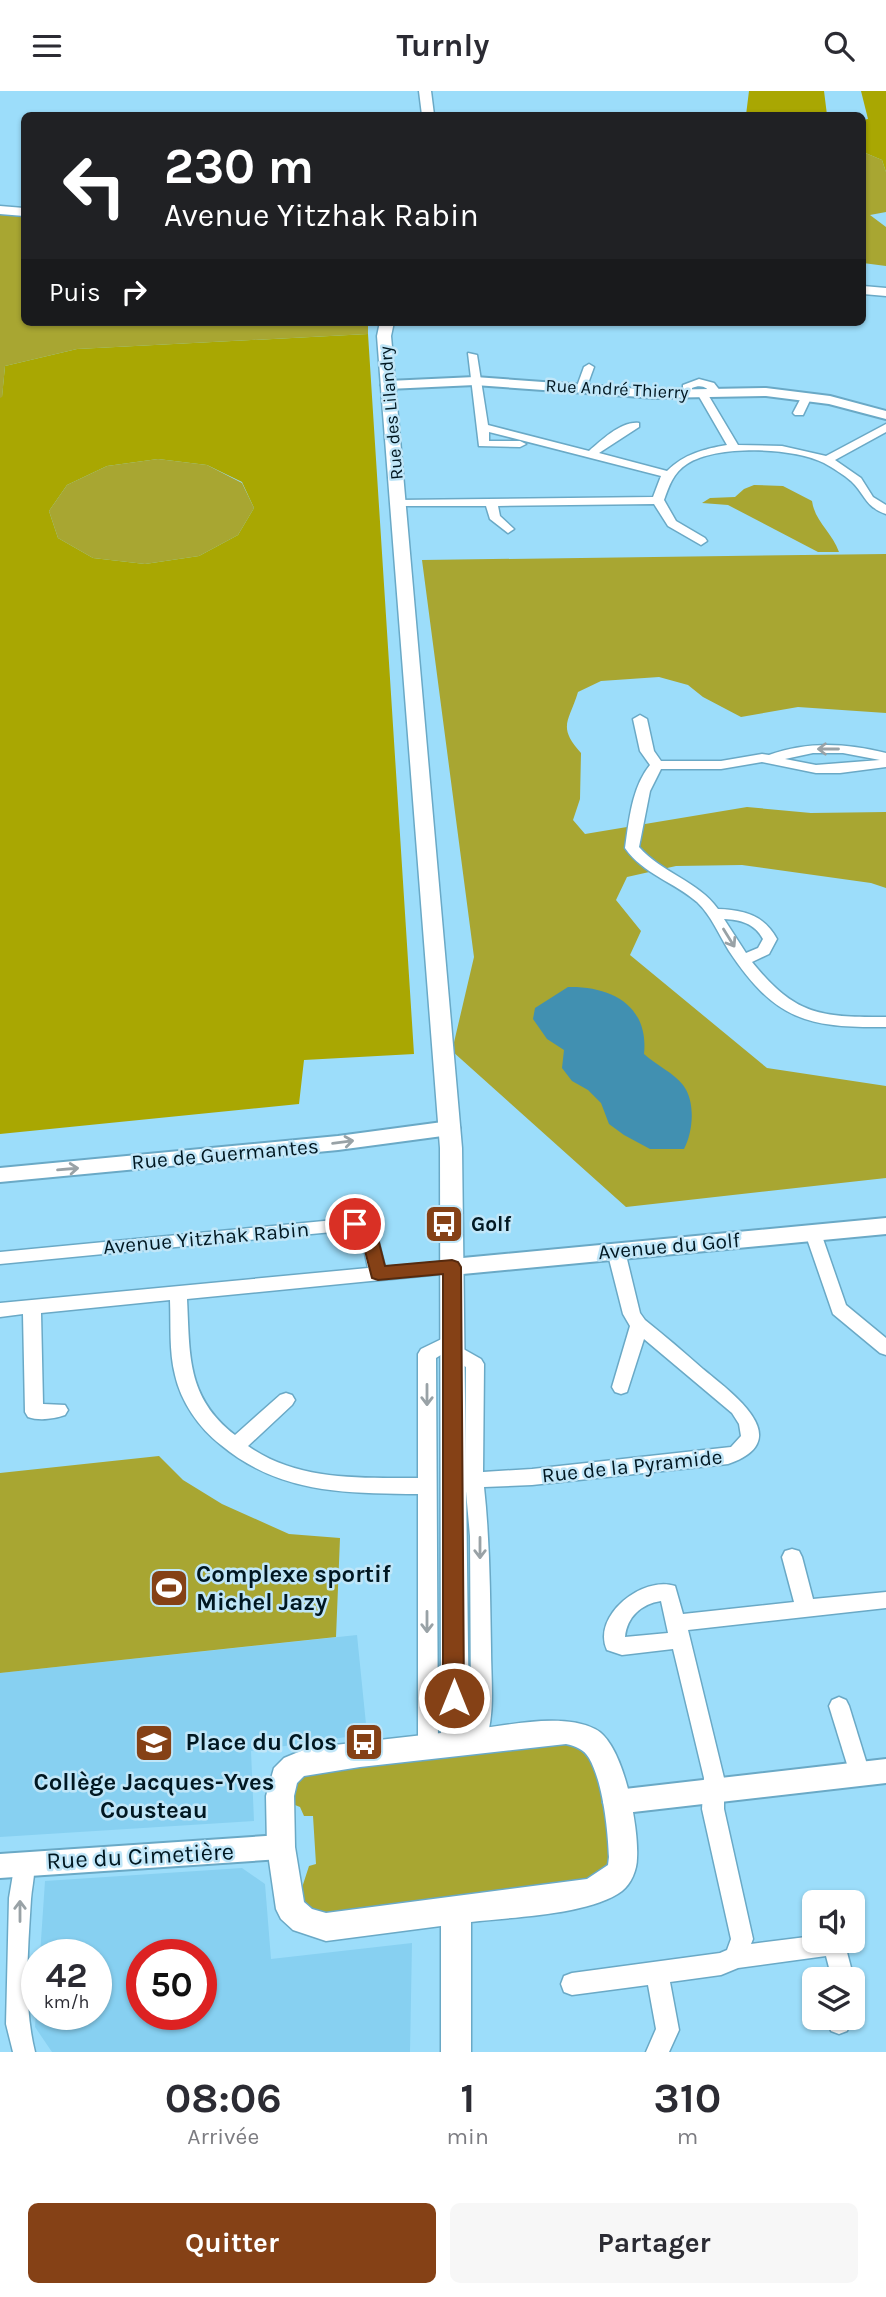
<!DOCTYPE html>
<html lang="fr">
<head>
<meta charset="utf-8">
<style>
  :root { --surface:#fff; --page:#f7f7f7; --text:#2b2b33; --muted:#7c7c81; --accent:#854116 }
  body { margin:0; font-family:Karla,sans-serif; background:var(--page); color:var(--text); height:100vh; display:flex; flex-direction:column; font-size:26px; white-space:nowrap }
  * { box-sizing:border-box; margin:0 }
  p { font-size:23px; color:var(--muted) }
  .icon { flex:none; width:38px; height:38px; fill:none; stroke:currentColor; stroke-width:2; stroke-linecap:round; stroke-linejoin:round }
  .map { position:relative; height:1961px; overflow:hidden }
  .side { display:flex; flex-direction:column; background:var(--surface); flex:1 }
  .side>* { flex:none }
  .hud { position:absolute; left:21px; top:21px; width:845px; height:214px; border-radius:10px; box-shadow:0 2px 5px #0004; background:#202124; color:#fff; overflow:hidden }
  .fabs { position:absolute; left:802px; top:1799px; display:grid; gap:14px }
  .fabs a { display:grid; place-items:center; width:63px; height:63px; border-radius:10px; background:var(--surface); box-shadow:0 2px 5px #0004; font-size:35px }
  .speed { position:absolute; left:21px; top:1848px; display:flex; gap:14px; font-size:35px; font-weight:700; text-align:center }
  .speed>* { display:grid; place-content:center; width:91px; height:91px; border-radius:50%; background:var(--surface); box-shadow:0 2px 5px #0004; line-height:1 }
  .speed small { font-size:18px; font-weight:400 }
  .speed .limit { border:10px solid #d22; background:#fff; color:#111 }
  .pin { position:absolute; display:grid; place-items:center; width:60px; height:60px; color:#fff; margin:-30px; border:4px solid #fff; border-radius:50%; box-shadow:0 2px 7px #0007 }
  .me { position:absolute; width:77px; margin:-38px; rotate:0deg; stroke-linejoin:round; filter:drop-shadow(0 0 5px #0008) }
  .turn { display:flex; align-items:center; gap:24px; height:147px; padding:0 28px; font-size:32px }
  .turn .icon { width:91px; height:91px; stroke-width:2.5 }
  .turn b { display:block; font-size:49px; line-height:60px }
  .then { display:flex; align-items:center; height:66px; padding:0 28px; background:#0003; gap:14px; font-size:26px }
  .eta { display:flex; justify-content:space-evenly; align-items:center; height:119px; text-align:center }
  .eta b { font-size:42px; font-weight:700; line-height:49px }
  .cta { display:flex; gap:14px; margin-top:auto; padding:14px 28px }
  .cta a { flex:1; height:80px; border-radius:10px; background:var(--accent); color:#fff; font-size:28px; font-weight:700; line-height:80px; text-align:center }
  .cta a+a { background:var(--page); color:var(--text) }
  header { display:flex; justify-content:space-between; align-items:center; height:91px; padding:0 28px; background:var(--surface); font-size:32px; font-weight:700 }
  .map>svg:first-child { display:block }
  .built { fill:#87d0f1; fill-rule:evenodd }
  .green { fill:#a8a632 }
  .forest { fill:#a9a702; fill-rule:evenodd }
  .water { fill:#4190b1 }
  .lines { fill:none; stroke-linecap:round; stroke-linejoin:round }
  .minor-casing { stroke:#6aa9c6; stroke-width:3 }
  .tertiary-casing { stroke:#6aa9c6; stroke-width:4 }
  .secondary-casing { stroke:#6aa9c6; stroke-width:3 }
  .minor { fill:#fff; fill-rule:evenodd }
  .tertiary { fill:#fff; fill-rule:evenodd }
  .secondary { fill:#fff; fill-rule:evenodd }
  .oneway { stroke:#99a2a6 }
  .route { fill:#854116; stroke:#562a0e; stroke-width:2 }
  .labels { text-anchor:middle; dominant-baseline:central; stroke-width:5; stroke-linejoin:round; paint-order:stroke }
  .far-street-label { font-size:18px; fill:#001721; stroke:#c0e6f8 }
  .street-label { font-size:21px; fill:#001721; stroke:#c0e6f8 }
  .poi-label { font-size:21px; font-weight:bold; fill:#001721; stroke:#c0e6f8; text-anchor:start }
  .near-poi-label { font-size:24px; font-weight:bold; fill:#001721; stroke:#c0e6f8; text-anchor:start }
  .near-street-label { font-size:24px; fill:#001721; stroke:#c0e6f8 }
</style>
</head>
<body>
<header><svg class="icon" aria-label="menu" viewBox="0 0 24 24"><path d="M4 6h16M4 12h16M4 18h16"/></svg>Turnly<svg class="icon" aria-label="search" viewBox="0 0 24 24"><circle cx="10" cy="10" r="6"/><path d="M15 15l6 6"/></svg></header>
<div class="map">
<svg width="886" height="1961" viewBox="0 0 886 1961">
  <rect width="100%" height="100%" fill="#9cddfa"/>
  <!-- built -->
  <g class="built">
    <polygon points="357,1544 367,1643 251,1660 254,1730 0,1746 0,1582"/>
    <path d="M 242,1777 L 265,1793 L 271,1868 L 412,1852 L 410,1961 L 52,1961 L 35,1936 L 37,1909 L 37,1923 L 96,1923 L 96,1864 L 40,1864 L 45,1790 ZM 142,1864 L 201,1864 L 201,1923 L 142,1923 Z"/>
  </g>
  <!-- green -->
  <g class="green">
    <polygon points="863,61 882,69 886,81 886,121 870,124 886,136 886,175 863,172"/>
    <polygon points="0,117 24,119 24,231 368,231 368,243 77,258 5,275 2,307 0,307"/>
    <polygon points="158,368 207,374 242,392 254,417 238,444 199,465 145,473 93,467 58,447 49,420 67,394 107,375"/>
    <path d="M 754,394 L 783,395 L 812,410 C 815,431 832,441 839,461 L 818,461 L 728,414 L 702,412 L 710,407 L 735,406 L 744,398 Z"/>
    <path d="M 886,463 L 886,622 L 798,616 L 741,626 L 703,606 L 688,594 L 659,586 L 601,590 L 578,601 C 569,631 557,635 581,662 L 580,708 L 573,729 L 585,743 L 747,716 L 811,722 L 886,721 L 886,797 L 871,792 L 742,774 L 676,775 L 627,786 L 616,809 L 641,840 L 630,864 L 767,977 L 886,995 L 886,1087 L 626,1116 L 452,960 L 474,866 L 422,469 Z"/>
    <polygon points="159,1365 183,1389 222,1413 289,1443 340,1447 336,1546 0,1582 0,1382"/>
    <polygon points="563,1647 595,1666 616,1764 600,1790 327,1826 297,1812 309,1775 316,1773 313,1725 304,1725 300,1716 285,1710 299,1686 319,1675"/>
  </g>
  <!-- forest -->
  <g class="forest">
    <polygon points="749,0 824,0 827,24 746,24"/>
    <polygon points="861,0 886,0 886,81 882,69 863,61 863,29 868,28"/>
    <path d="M 368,243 L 414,963 L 304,969 L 299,1013 L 0,1043 L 0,307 L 2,306 L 5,275 L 77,258 ZM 158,368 L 207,374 L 242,391 L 254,417 L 238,444 L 199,465 L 145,473 L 93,467 L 58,447 L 49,420 L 67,394 L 107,375 Z"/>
  </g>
  <!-- water -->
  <path class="water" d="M 568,896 C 612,895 649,915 644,963 C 656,974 674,982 683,994 C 696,1011 693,1041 684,1058 L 650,1058 L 624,1044 L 609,1033 L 601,1012 L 588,999 L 572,990 L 562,977 L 564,959 L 547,948 L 533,928 L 535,917 Z"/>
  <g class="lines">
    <!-- minor casing -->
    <g class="minor-casing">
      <g id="minor">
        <path d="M 468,262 L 477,264 L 488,334 L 589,360 C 602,349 621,330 639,332 L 639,336 L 599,362 L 667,380 C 684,363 704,358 727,354 L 697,302 L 702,299 L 707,302 L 738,354 L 782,355 L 826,365 L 886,333 L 886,341 L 835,369 L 861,387 L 873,406 L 886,414 L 886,423 C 865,416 865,403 851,390 C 844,384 833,377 824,372 C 792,356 717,354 687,373 C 673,382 669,395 664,409 L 676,430 L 705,447 L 707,450 L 701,454 L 668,435 L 654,413 L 498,415 L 500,425 L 514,438 L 508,442 L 490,428 L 486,415 L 394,415 L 394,411 L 398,409 L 653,406 L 661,385 L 489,341 L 489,350 L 520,350 L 526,353 L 520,356 L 479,355 Z"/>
        <polygon points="589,273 594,276 586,298 577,300 576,298 584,276"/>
        <path d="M 699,288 L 714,292 L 721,301 L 712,303 C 707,296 701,293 692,297 L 691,305 L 683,305 L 683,294 Z"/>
        <polygon points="803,303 812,305 803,324 795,324 793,322"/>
        <path d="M 640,624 L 647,628 L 654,660 L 661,670 L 721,670 L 762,663 L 769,664 C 808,650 846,652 886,662 L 886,676 L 840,682 L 816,682 L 762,671 L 721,678 L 661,678 L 650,700 L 639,756 C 662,782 698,790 718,818 C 744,819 764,824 777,848 L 769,863 L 752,871 C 796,925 820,926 886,926 L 886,936 C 807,937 775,929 729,860 C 719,844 711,824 697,811 C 674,791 643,783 625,757 C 629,729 632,696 650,674 L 640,660 L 633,628 ZM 813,662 L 843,662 L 880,669 L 816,674 L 785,668 ZM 724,828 C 741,829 754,832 763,848 L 758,857 L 746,862 Z"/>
        <path d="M 355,1127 L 375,1136 L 385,1176 L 452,1170 L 458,1171 L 461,1176 L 458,1181 L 452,1182 L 187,1208 C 190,1264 186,1306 235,1344 L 280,1304 L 286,1302 L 292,1304 L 295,1309 L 292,1314 L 248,1355 C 297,1390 360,1387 418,1387 L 418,1263 L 421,1258 L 452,1243 L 458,1245 L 461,1250 L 458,1255 L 481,1268 L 484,1273 L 483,1381 L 532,1378 L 731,1356 L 741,1345 L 739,1333 L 732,1322 L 644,1248 L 627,1301 L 621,1303 L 615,1301 L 612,1296 L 630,1235 L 623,1223 L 607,1160 L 610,1155 L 622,1155 L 625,1160 L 640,1222 L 645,1229 C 665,1245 684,1261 703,1278 C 732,1302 798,1349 728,1373 L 532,1394 L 484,1396 C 490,1451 490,1505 491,1559 C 491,1590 496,1628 483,1657 L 476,1659 L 469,1657 L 466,1650 L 471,1618 L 470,1445 L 465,1389 L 466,1276 L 444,1262 L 436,1267 L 438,1656 L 435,1663 L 428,1665 L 421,1663 L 418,1656 L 418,1403 C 345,1402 280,1403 221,1354 C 199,1337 181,1311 175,1284 C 169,1260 171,1234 170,1209 L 41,1222 L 43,1313 L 65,1314 L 68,1319 L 65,1324 C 54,1328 39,1330 28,1326 L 25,1321 L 23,1223 L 0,1226 L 0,1212 L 368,1177 L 361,1144 L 353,1139 L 0,1173 L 0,1161 Z"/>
        <polygon points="813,1136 819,1138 821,1142 846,1214 886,1247 886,1264 880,1262 833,1223 805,1142 807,1138"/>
        <path d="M 792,1458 L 799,1460 L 802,1466 L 813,1508 L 886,1501 L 886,1517 L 688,1539 L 724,1687 L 724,1718 L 753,1848 L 751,1853 L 814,1845 L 814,1850 L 844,1850 L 854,1888 L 852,1892 L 852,1888 L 832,1888 L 826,1865 L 738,1877 L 721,1884 L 670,1891 L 679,1939 L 669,1961 L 646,1961 L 656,1938 L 648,1894 L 572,1904 L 564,1901 L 561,1893 L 564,1885 L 572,1882 L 720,1862 L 727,1859 L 731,1848 L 702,1718 L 704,1687 L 673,1558 L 622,1564 L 607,1559 C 591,1525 643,1484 675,1495 L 683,1523 L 794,1511 L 782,1466 L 785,1460 ZM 661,1510 L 668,1542 L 625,1546 C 627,1526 641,1513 661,1510 Z"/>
        <polygon points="839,1606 846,1609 849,1615 870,1683 867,1690 860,1693 853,1690 850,1683 829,1615 832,1609"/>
        <path d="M 24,1762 L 32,1765 C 37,1778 32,1794 31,1808 C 28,1858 23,1913 35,1961 L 13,1961 L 6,1933 L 9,1807 L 16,1765 Z"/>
        <polygon points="830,1927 852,1927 847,1940 839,1943 831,1940 828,1932"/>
      </g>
    </g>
    <!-- tertiary casing -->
    <g class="tertiary-casing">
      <g id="tertiary">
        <polygon points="475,286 655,299 766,297 830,305 886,320 886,328 829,313 766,305 655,307 475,294 388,298 381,294 388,290"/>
        <polygon points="450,1030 457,1032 460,1037 457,1042 450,1044 338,1059 0,1091 0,1077 338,1045"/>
        <polygon points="886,1127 886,1143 452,1184 445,1182 442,1176 445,1170 452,1168"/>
        <polygon points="886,1668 886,1692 616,1723 607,1719 603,1711 607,1703 616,1699"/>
        <polygon points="281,1744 290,1747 294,1756 290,1765 281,1768 0,1787 0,1763"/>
      </g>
    </g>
    <!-- secondary casing -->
    <g class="secondary-casing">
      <g id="secondary">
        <polygon points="419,0 431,0 434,24 422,24"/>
        <polygon points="0,115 24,117 24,125 0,123"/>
        <polygon points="863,195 886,197 886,205 863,203"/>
        <path d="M 380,231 L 394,231 L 391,245 L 462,1057 L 469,1639 C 507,1635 561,1621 595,1638 C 624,1652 639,1737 637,1767 C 637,1779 631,1793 622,1800 C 590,1824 512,1826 471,1831 L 471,1961 L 441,1961 L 441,1835 L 326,1850 L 293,1839 L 281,1828 L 276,1818 L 267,1756 L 266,1705 L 274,1677 L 284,1667 L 308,1657 L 441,1642 L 440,1057 L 377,245 ZM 566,1653 C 575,1655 584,1658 589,1667 C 603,1691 608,1739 609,1766 L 608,1774 L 587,1788 L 326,1822 L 312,1818 L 304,1811 L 295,1756 L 294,1705 L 297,1692 L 304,1685 L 360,1676 Z"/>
      </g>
    </g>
    <!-- minor -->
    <use href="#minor" class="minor"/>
    <!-- tertiary -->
    <use href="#tertiary" class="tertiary"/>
    <!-- secondary -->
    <use href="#secondary" class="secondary"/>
  </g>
  <!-- one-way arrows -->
  <defs><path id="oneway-shaft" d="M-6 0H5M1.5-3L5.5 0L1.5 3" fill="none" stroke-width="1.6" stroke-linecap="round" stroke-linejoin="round" transform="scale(1.75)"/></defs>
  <g class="oneway">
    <use href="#oneway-shaft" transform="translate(828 658) rotate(-180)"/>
    <use href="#oneway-shaft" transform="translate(729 847) rotate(58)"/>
    <use href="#oneway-shaft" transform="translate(343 1051) rotate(-7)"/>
    <use href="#oneway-shaft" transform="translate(68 1078) rotate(-5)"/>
    <use href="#oneway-shaft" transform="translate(427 1304) rotate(90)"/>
    <use href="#oneway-shaft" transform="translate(480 1457) rotate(90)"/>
    <use href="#oneway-shaft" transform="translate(427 1531) rotate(90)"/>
    <use href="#oneway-shaft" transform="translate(20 1820) rotate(-90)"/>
  </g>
  <!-- route -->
  <polygon class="route" points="355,1127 375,1136 385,1175 452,1169 458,1171 461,1176 464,1607 461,1613 454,1616 446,1613 443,1607 443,1183 378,1189 372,1187 361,1144 349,1138 346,1133 349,1129"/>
  <!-- icons -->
  <defs>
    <g id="bus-square" transform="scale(2.0125)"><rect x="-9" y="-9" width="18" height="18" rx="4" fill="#854116" stroke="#c0e6f8"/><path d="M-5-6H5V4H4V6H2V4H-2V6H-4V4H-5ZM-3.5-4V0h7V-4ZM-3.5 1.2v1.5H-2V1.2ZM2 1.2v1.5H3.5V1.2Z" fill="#fff"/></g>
    <g id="stadium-square" transform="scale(2.0125)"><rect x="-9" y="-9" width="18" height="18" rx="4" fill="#854116" stroke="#c0e6f8"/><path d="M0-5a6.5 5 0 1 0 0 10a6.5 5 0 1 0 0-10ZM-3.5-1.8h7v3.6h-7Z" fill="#fff"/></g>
    <g id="school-square" transform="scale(2.0125)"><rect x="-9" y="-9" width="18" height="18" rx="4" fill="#854116" stroke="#c0e6f8"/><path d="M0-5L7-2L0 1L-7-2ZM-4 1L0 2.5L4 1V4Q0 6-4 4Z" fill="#fff"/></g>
  </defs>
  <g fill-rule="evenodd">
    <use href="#bus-square" x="444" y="1133"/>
    <use href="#stadium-square" x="169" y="1497"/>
    <use href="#bus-square" x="364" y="1651"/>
    <use href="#school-square" x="154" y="1652"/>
  </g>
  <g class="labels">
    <!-- far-street labels -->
    <g class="far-street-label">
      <text transform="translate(617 298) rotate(3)">Rue André Thierry</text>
      <text transform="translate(391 322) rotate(-95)">Rue des Lilandry</text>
    </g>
    <!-- street labels -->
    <g class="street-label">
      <text transform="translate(225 1063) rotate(-5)">Rue de Guermantes</text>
      <text transform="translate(206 1147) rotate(-5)">Avenue Yitzhak Rabin</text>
      <text transform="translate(669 1155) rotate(-5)">Avenue du Golf</text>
      <text transform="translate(632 1375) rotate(-6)">Rue de la Pyramide</text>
    </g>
    <!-- poi labels -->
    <g class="poi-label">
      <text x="471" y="1133">Golf</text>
    </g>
    <!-- near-poi labels -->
    <g class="near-poi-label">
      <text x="196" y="1483">Complexe sportif<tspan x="196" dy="28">Michel Jazy</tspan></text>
      <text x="337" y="1651" text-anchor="end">Place du Clos</text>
      <text x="154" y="1691" text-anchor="middle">Collège Jacques-Yves<tspan x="154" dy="28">Cousteau</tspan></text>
    </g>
    <!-- near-street labels -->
    <g class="near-street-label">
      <text transform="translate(140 1765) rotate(-3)">Rue du Cimetière</text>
    </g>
  </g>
</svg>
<div class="fabs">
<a><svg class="icon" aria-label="sound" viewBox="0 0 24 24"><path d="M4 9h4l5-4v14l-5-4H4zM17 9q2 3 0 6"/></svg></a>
<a><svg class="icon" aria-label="layers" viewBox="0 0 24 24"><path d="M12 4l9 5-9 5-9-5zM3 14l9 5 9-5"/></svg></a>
</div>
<div class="speed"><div>42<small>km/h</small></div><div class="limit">50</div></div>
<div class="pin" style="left:355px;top:1133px;background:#d93025"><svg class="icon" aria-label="arrive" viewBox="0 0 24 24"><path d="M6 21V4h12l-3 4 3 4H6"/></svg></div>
<svg class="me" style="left:454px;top:1607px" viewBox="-20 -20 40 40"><circle r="17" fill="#854116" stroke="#fff" stroke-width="3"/><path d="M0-11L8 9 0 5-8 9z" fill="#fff"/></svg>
<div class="hud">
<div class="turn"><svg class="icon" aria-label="left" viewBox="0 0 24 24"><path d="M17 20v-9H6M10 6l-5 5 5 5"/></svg><div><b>230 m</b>Avenue Yitzhak Rabin</div></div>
<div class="then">Puis<svg class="icon" aria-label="right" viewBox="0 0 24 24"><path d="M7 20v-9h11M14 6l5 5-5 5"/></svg></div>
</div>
</div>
<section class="side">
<div class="eta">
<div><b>08:06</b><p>Arrivée</p></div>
<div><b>1</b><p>min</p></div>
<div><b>310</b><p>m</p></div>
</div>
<div class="cta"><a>Quitter</a><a>Partager</a></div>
</section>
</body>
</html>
